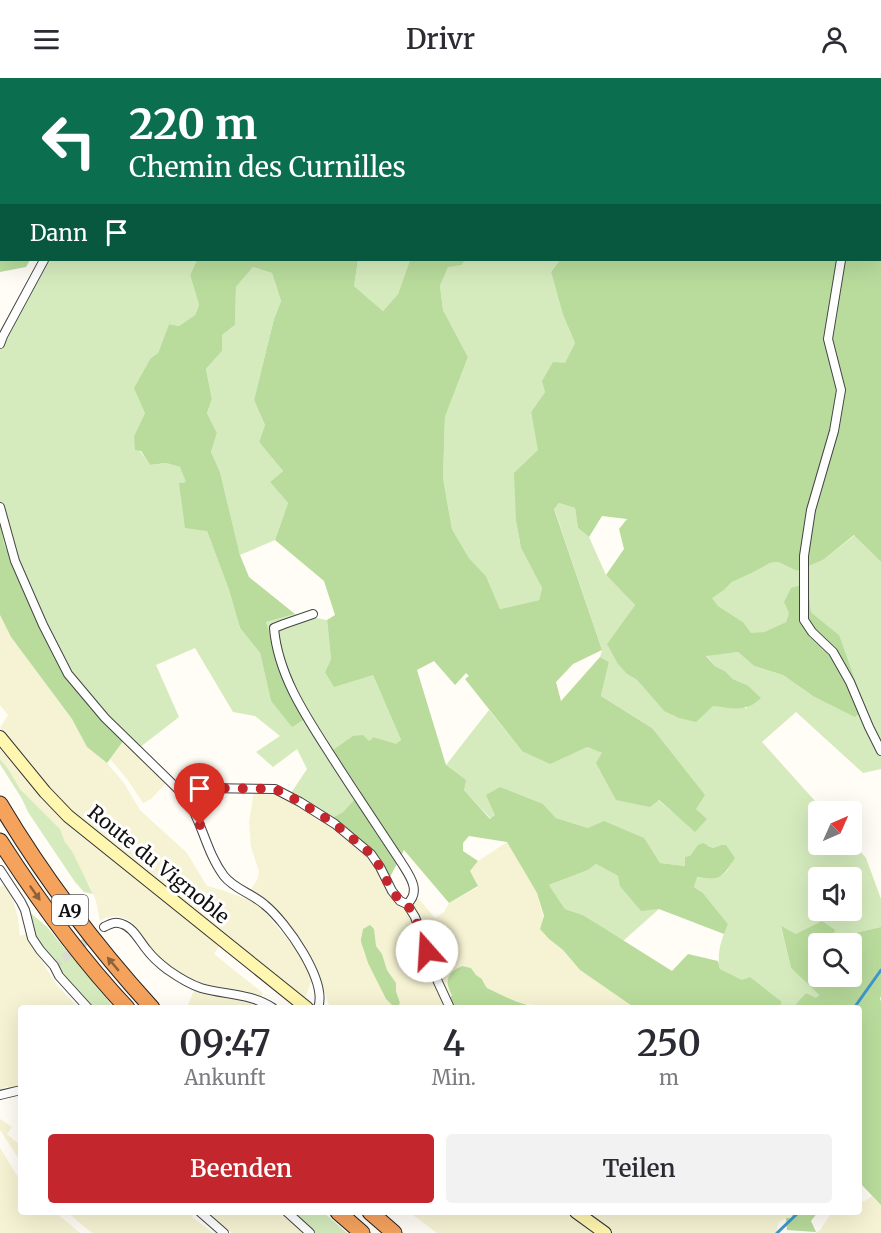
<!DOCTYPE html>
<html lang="de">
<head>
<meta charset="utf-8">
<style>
  :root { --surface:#fff; --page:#f2f2f3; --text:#2b2b33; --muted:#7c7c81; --accent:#c4262e }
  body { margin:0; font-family:Merriweather,serif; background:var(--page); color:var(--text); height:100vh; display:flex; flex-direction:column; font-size:22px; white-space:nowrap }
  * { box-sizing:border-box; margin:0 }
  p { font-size:20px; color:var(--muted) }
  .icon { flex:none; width:33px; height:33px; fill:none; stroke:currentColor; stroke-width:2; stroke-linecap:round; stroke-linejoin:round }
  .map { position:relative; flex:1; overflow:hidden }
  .sheet { position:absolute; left:18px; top:927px; width:844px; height:210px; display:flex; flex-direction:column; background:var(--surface); border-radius:6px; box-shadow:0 6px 24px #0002 }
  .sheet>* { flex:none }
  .top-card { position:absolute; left:0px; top:0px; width:882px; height:183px; box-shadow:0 6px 24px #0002; background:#0b6e4f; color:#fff; overflow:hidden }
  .needle { width:39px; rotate:45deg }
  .controls { position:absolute; left:808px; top:723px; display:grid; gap:12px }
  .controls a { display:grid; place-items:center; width:54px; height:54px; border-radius:6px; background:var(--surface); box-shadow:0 6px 24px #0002; font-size:30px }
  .pin { position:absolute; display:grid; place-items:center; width:51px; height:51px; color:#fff; margin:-62px -26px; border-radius:50% 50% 50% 0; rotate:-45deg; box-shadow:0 0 6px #0007 }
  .pin .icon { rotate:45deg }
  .me { position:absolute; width:66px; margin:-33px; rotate:341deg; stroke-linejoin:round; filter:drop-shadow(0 0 4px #0008) }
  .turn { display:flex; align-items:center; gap:21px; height:126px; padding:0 30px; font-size:27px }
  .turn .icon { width:78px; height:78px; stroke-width:2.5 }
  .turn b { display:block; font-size:42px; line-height:51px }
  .then { display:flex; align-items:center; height:57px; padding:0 30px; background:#0003; gap:12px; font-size:22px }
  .eta { display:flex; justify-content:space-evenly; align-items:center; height:102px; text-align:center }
  .eta b { font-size:36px; font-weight:600; line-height:42px }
  .primary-button { display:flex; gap:12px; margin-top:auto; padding:12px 30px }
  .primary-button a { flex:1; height:69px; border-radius:6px; background:var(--accent); color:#fff; font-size:24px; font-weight:600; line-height:69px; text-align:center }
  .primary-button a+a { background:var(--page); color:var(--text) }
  header { display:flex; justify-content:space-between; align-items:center; height:78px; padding:0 30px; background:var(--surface); font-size:27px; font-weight:600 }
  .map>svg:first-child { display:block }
  .farmland { fill:#f6f3d4; fill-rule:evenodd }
  .green { fill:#d5ebbd; fill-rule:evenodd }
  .forest { fill:#b9dc9c; fill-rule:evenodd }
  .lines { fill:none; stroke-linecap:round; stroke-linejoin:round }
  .stream { stroke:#3f96cf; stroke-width:3 }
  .street-tunnel { stroke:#dbdad3; stroke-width:8; stroke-dasharray:8 4; stroke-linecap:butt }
  .street-casing { stroke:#444; stroke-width:10 }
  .secondary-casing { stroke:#333; stroke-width:14 }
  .highway-casing { stroke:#222; stroke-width:17 }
  .street { stroke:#fff; stroke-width:8 }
  .secondary { stroke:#fff6b0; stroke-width:12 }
  .highway { stroke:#f5a25d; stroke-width:15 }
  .oneway { fill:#8e613b }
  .route { stroke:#c4262e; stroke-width:10; stroke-dasharray:0 18 }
  .labels { text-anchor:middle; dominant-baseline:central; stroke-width:6; stroke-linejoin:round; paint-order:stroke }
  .shield { fill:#fff; stroke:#585858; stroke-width:1.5 }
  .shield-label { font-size:18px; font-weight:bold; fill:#111 }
  .street-label { font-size:20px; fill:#111; stroke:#fff }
</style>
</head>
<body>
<header><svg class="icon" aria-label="menu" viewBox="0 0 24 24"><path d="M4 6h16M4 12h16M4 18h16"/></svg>Drivr<svg class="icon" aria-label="person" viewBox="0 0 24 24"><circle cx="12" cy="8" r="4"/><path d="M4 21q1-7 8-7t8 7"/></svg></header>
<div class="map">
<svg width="881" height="1155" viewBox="0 0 881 1155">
  <rect width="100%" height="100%" fill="#fffdf5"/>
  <!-- farmland -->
  <g class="farmland">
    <polygon points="0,537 11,559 72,641 87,669 107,685 124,705 140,732 187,775 207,808 222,812 257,825 296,871 312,902 305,920 78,742 50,711 22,677 0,650 8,637 0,627"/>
    <polygon points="124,662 167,704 151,721 143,725 127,701 110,681"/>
    <polygon points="0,671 36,713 70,749 187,841 219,868 214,876 263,915 261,919 250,914 220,910 195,903 187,900 171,890 148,868 135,848 129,842 117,838 105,840 100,843 96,823 90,808 79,790 72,773 65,764 60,751 20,711 9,692 0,681"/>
    <path d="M 254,713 L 268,714 L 285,719 L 326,743 L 369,776 L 404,828 L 413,826 L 418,820 L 435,840 L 444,834 L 449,825 L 478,809 L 470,793 L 478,783 L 507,764 L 537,815 L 549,861 L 563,872 L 580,892 L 635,930 L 538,930 L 534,927 L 525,926 L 508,920 L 487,910 L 485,907 L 483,902 L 476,897 L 471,890 L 461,888 L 453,893 L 447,903 L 447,907 L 452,918 L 449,920 L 451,930 L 330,930 L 315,887 L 298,860 L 265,821 L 250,812 L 257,802 L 259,794 L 251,769 L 249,744 ZM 363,851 L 374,855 L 374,862 L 376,868 L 382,876 L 387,892 L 396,905 L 396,912 L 400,925 L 396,929 L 393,928 L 385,919 L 364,875 L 361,861 Z"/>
    <polygon points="4,807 12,819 18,840 20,858 26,856 46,890 57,907 79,930 21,930 21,1011 12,1015 7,1008 3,1010 6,1017 0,1018 0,809"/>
    <polygon points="194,912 249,922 254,925 255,930 189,930 187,929"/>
    <polygon points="0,1041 12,1049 7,1056 21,1068 21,1084 0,1052"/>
    <polygon points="0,1070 21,1104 21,1134 55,1134 80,1155 0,1155"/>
    <polygon points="860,1118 863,1124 872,1118 881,1127 881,1155 815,1155 820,1152 832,1134 860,1134"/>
    <polygon points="67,1134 190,1134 193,1140 213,1155 92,1155"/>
    <polygon points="208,1134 280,1134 302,1155 232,1155 209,1137 210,1135"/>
    <polygon points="409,1134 567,1134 595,1155 437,1155"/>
    <polygon points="584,1134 794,1134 791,1140 786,1140 779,1144 776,1155 612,1155"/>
  </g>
  <!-- green -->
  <g class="green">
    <polygon points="44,182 197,182 190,197 199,227 195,237 179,248 169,246 158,275 151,280 145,335 134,358 140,373 150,387 166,385 180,389 187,404 180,405 207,453 229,512 240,550 260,575 271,623 292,648 305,641 283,595 266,544 295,536 327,542 331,581 325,594 373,597 401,662 396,667 375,659 369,663 333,672 361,714 343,734 326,743 289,718 307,691 297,671 273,689 256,674 280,658 255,638 233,634 195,570 156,587 179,639 135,673 64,597 4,466 0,442 0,262"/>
    <polygon points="358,182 410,182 398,216 383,233 354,208"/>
    <polygon points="465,182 560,182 551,194 563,237 575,265 565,286 531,334 539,372 516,443 521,470 542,510 539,522 500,531 486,498 469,480 452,451 443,400 445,339 468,279 443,232 440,208 448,188 462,187"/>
    <polygon points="253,189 272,195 281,223 274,241 254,322 265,347 259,364 283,393 270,404 288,425 275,462 240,477 220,394 211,374 217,355 207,335 212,321 206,291 222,273 222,257 235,247 236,209"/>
    <path d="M 559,425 L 575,430 L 578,450 L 589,459 L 606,497 L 635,527 L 608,565 L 627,596 L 637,602 L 664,633 L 713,628 L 747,630 L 747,607 L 733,601 L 725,593 L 715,588 L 706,577 L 738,574 L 754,588 L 783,597 L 813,618 L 839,557 L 811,534 L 809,516 L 789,535 L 786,544 L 764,554 L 751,556 L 743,544 L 718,528 L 711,520 L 724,512 L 732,504 L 754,494 L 770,485 L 778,484 L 797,493 L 823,482 L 855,457 L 881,484 L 881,691 L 863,695 L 796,634 L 762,664 L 824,733 L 819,734 L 819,766 L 852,766 L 852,764 L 866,780 L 881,821 L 881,849 L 831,860 L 796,856 L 781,849 L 791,890 L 819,917 L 816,921 L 806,915 C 796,926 795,930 779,930 L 782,924 L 720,891 C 716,877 722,859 728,846 L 703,815 L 694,809 L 696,799 C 710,801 725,802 730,787 L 721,767 L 713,770 L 708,767 L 685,788 L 660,785 L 643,760 L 588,750 L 556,740 L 543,726 L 495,737 L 491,741 L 464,712 L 446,687 L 489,632 L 522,673 L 587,669 L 602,675 L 695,753 L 706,741 L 696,731 L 652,650 L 601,618 L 609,584 L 600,579 L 602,572 L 554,430 ZM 819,800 L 852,800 L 852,832 L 819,832 Z"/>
    <polygon points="0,681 9,692 20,711 60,751 65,764 72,773 93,816 84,814 75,804 28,734 22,721 0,686"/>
    <polygon points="596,786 618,798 659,831 623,863 583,837 565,831 549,807 588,792"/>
    <polygon points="27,832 47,849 114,930 92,930 73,909 51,878 41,868 34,857"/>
    <polygon points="292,1134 323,1134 347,1155 314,1155"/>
  </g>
  <!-- forest -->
  <g class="forest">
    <polygon points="0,0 153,0 152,2 2,2 2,182 30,182 26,189 0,194"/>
    <polygon points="510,0 881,0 881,47 880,2 509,2"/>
    <path d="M 881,108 L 881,484 L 854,457 L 823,482 L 797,493 L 778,484 L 770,485 L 754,494 L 732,504 L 724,512 L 712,520 L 718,528 L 743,544 L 751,555 L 764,554 L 786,544 L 789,535 L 784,524 L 791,510 L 802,507 L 809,516 L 811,534 L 839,557 L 865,630 L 855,639 L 813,618 L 783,597 L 754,588 L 738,574 L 706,578 L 715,588 L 725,593 L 733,601 L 747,607 L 761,620 C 746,635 732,630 713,628 L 696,644 L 679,640 L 664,633 L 637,602 L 627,596 L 618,586 L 607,566 L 635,527 L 606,497 L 624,471 L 619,451 L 627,441 L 602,438 L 589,459 L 578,450 L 575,430 L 559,425 L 554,431 L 602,572 L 573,586 L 556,604 L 561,623 L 600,579 L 609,584 L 601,618 L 652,650 L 705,717 L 696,731 L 707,741 L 695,754 L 659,722 L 650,729 L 616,722 L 596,685 L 602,675 L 587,669 L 550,686 L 522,673 L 465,601 L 469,598 L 466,595 L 455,607 L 434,583 L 417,592 L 446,687 L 466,702 L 464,712 L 490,741 L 495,737 L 486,717 L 500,709 L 543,726 L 556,740 L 588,750 L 604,743 L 644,760 L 660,785 L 685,788 L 685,779 L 690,778 L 698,767 L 703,765 L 713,770 L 721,767 L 726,767 L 735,780 C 722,799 722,803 697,799 L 694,809 L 703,815 L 728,846 L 724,856 L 659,831 L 641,833 L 620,808 L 618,798 L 596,786 L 588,792 L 549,807 L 565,831 L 583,837 L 672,893 L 688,876 L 718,883 L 720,891 L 742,902 L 750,899 L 782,924 L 779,930 L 635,930 L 580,892 L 563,872 L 549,861 L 540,851 L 544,838 L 537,815 L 507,764 L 469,758 L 463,765 L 463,773 L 478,783 L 470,793 L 478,808 L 449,825 L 404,772 L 386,807 L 369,776 L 326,743 L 343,734 L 361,714 L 333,672 L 353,658 L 363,657 L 369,663 L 374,659 L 396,666 L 401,662 L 373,597 L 334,609 L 325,594 L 331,581 L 327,542 L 335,537 L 324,503 L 275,462 L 288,425 L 270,404 L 283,393 L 259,364 L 265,347 L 254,322 L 274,241 L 281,223 L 272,195 L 253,189 L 236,209 L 235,247 L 222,257 L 222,273 L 206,291 L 212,321 L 207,335 L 217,355 L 211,374 L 220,394 L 240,477 L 249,499 L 295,536 L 266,544 L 283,595 L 305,641 L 292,649 L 271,623 L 260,575 L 240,550 L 229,512 L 207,453 L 185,450 L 179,405 L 186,404 L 180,389 L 166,385 L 150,387 L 141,373 L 135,372 L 134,358 L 145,335 L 134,310 L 151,280 L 158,275 L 169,246 L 179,248 L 195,237 L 199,227 L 190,197 L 197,182 L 358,182 L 354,208 L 383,233 L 398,216 L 410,182 L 465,182 L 462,187 L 448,189 L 440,208 L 443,232 L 468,279 L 445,339 L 443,400 L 452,451 L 469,480 L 486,498 L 500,531 L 539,522 L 542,510 L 521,470 L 516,443 L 514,395 L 538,372 L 531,334 L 545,314 L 542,303 L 553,284 L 565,285 L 575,265 L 563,237 L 551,194 L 560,182 L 880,182 Z"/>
    <polygon points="0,442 4,466 64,597 124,662 107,685 87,669 72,641 11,559 0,537"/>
    <path d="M 822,843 L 835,852 L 832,860 L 881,849 L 881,918 L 880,921 L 881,923 L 881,1127 L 860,1105 L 860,930 L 798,930 L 794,928 L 806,915 L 816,920 L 819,917 L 791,890 L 781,848 L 796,856 ZM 819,866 L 852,866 L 852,898 L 819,898 Z"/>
    <polygon points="370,847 374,851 376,868 382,876 387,892 396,905 396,913 400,925 397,929 393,928 386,921 368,885 361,864 361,861 363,851"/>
    <path d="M 462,888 L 471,890 L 476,897 L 482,901 L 485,907 L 487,910 C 499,916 511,922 524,926 C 529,928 533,926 538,930 L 451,930 L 447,921 L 452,918 C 451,915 449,912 448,908 C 445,899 454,891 462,888 Z"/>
    <polygon points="794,1134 818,1134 811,1143 816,1154 787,1152 786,1140 791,1140"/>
  </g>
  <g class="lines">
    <!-- stream -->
    <g class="stream">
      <polyline points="854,930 881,892"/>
      <polyline points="777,1155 799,1134"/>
    </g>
    <!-- street-tunnel -->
    <polyline class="street-tunnel" points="54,888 104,849"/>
    <!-- street casing -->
    <g class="street-casing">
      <g id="street">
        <polyline points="848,0 849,2"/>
        <polyline points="152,2 153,0"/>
        <polyline points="841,182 828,261 841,312 834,353 811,432 804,478 804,542 812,554 833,574 850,604 869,649 881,673"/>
        <polyline points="0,266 3,258 44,182"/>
        <path d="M 0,429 L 15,483 L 43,547 L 68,596 L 105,640 L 186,719 C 202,743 206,774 224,798 C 234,811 253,816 265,827 C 286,844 328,903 318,930"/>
        <path d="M 313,536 L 284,546 L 274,550 C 278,598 307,640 332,679 C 355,715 378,749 401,784 C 409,797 422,813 407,826"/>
        <polyline points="178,711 189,708 200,710 275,711 300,724 335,746 371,776 380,789 392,813 400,823 407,826 415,839 438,904 450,930"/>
        <polyline points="0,792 21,824 25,832 32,860 40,872 54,888 59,898 88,930"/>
        <path d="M 104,849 C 110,846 115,843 122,846 C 133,849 140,864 147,872 C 153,880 160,886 168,892 C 178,899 189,906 201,910 C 225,917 251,915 273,930"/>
        <polyline points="0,1017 21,1012"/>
        <polyline points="200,1134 224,1155"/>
        <polyline points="287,1134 310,1155"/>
      </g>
    </g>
    <!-- secondary casing -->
    <g class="secondary-casing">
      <g id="secondary">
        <polyline points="0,659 45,714 68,738 307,930"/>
        <polyline points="576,1134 605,1155"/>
      </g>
    </g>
    <!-- highway casing -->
    <g class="highway-casing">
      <g id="highway">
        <path d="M 0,726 C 44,800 94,866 152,930"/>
        <path d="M 0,763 C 38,822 79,879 127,930"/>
        <polyline points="338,1134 362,1155"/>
        <polyline points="370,1134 394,1155"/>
      </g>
    </g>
    <!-- street -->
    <use href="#street" class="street"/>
    <!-- secondary -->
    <use href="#secondary" class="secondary"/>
    <!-- highway -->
    <use href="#highway" class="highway"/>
  </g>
  <!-- one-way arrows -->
  <defs><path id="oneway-solid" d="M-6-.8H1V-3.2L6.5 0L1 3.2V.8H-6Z" transform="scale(1.5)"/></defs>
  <g class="oneway">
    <use href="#oneway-solid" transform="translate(35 815) rotate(55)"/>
    <use href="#oneway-solid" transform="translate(113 886) rotate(-130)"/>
  </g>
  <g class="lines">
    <!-- route -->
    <polyline class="route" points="200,747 192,728 178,711 189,708 200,710 275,711 300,724 335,746 371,776 380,789 392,813 400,823 407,826 415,839 427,873"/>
  </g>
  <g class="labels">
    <!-- shield labels -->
    <rect class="shield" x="52" y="817" width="36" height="30" rx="4.5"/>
    <g class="shield-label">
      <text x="70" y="832">A9</text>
    </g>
    <!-- street labels -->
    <g class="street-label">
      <text transform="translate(159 786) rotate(39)">Route du Vignoble</text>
    </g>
  </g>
</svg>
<div class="controls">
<a><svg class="needle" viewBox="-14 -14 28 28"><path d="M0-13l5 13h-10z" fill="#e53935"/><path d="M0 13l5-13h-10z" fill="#7c7c81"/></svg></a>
<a><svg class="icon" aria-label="sound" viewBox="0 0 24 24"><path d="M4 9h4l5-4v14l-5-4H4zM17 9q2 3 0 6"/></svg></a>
<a><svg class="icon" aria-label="search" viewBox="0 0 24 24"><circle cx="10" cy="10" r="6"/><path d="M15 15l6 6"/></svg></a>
</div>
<div class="pin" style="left:200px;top:747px;background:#d93025"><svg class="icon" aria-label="arrive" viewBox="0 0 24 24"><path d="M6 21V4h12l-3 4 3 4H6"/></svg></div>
<svg class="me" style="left:427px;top:873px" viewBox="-20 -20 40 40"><circle r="19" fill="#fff"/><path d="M0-13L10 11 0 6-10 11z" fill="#c4262e"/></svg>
<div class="top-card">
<div class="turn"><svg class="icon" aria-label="left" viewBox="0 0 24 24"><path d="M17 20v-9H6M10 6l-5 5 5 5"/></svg><div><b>220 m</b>Chemin des Curnilles</div></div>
<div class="then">Dann<svg class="icon" aria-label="arrive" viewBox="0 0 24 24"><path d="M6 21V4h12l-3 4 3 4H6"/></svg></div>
</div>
<section class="sheet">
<div class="eta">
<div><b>09:47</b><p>Ankunft</p></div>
<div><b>4</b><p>Min.</p></div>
<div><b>250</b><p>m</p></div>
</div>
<div class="primary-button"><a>Beenden</a><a>Teilen</a></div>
</section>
</div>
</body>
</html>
